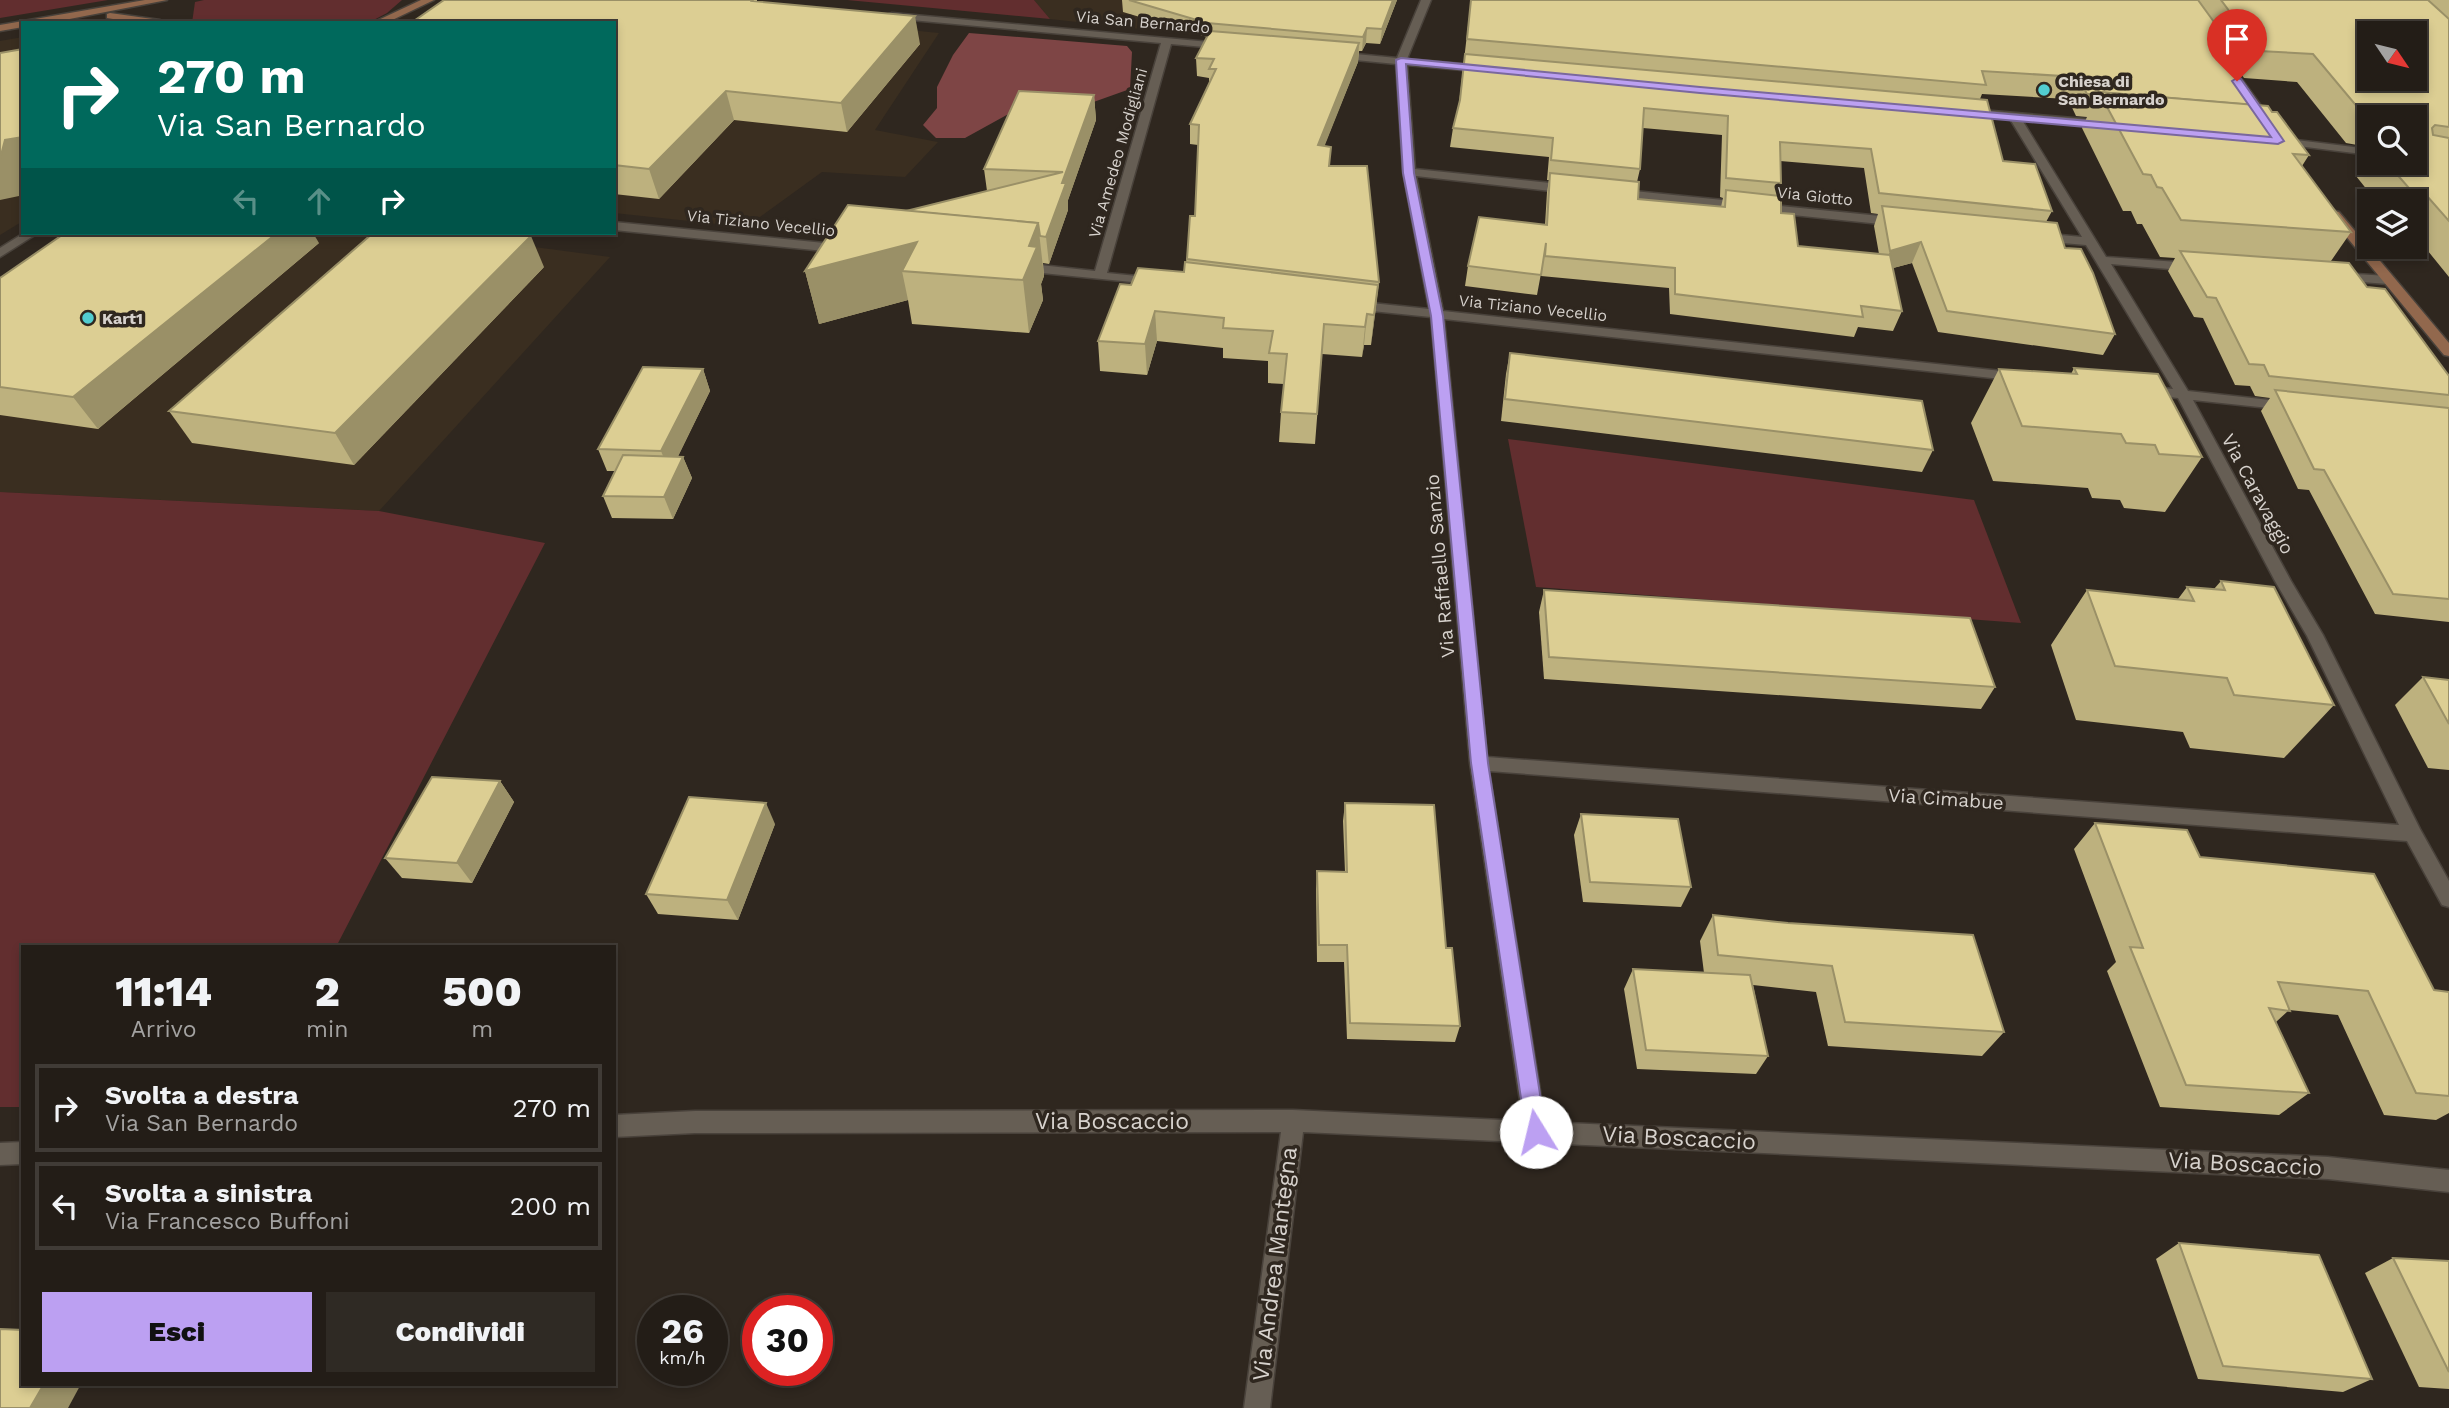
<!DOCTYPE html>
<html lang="it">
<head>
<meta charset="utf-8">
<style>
  :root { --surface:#231d17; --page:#2f2a24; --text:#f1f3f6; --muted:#a3a2a1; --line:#403b36; --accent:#bca0f2 }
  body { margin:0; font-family:"Work Sans",sans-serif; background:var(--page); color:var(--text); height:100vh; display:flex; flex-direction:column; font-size:26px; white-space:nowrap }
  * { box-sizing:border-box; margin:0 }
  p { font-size:23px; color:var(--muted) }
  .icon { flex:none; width:38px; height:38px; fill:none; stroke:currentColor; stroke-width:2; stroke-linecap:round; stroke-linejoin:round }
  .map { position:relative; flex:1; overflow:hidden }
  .sheet { position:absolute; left:21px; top:945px; width:595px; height:441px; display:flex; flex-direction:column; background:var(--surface); border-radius:0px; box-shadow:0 4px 10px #0003,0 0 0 2px var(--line) }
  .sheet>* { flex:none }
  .banner { position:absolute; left:21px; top:21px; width:595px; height:214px; border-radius:0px; box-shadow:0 4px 10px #0003,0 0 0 2px var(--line); background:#00695c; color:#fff; overflow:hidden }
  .needle { width:46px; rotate:125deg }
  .tools { position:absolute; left:2357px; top:21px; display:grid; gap:14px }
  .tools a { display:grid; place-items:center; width:70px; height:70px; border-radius:0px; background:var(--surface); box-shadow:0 4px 10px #0003,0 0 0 2px var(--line); font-size:35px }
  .speed { position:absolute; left:637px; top:1295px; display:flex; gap:14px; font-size:35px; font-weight:700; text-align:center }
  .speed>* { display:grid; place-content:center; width:91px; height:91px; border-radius:50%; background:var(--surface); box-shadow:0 4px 10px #0003,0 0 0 2px var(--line); line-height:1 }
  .speed small { font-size:18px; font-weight:400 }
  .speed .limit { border:10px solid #d22; background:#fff; color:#111 }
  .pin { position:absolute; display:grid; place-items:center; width:60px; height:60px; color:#fff; margin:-72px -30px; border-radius:50% 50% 50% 0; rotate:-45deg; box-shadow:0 0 7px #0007 }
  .pin .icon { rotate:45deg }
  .me { position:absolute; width:77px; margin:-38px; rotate:351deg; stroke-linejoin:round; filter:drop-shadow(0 0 5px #0008) }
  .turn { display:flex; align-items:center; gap:24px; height:147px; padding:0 21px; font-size:32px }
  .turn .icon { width:91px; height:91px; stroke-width:2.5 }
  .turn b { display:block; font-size:49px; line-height:60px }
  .lanes { display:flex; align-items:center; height:66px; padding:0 21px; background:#0003; justify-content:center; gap:35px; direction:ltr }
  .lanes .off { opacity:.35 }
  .eta { display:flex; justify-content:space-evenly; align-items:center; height:119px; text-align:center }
  .eta b { font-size:42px; font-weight:800; line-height:49px }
  .cta { display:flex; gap:14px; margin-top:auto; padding:14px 21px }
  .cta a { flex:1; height:80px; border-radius:0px; background:var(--accent); color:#111; font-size:28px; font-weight:800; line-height:80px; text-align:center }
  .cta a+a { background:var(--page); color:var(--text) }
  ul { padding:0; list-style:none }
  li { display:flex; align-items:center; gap:21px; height:88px; margin:0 14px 10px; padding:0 7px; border:4px solid var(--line); border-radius:0px }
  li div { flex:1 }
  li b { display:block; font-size:26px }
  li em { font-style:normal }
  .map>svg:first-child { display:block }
  .built { fill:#3a2e20 }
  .green { fill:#622e2f }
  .forest { fill:#7e4545 }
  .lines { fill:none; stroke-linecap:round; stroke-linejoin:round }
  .street-casing { stroke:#49423b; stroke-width:3 }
  .secondary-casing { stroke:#49423b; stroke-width:3 }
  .street { fill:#665e54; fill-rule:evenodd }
  .secondary { fill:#92684d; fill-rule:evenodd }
  .wall { fill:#bdb17e; fill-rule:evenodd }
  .shaded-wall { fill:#9a9067 }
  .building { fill:#dcce93; stroke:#9a9067; stroke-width:2; fill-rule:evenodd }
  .route { fill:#bca0f2; stroke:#7a689d; stroke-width:2 }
  .poi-dot { fill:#52cdd0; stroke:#2f271f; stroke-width:2.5 }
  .labels { text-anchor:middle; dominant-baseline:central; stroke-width:7; stroke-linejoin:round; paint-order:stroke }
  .far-street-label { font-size:16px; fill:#d7d2cd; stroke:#2f271f }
  .far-poi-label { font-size:16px; font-weight:bold; fill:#d7d2cd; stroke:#2f271f; text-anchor:start }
  .street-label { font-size:19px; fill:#d7d2cd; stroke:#2f271f }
  .near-street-label { font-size:23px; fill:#d7d2cd; stroke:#2f271f }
</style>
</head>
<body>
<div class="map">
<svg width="2449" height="1408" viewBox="0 0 2449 1408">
  <rect width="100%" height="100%" fill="#2f271f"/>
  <!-- built -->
  <g class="built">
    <polygon points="617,0 939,33 875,130 938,142 905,177 822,172 746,227 614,213 614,23 407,23 443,4"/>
    <polygon points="1034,0 1241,0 1265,11 1196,35 1050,19"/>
    <polygon points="23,37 23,221 0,235 0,41"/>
    <polygon points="64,233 428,233 610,257 379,511 0,492 0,278"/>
  </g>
  <!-- green -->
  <g class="green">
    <polygon points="0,0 108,0 0,18"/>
    <polygon points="204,0 402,0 387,13 368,23 192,23 195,2"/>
    <polygon points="847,0 1034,0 1050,19"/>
    <polygon points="1508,439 1974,500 2021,623 1536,587"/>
    <polygon points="0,492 379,511 545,543 336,947 23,947 23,1107 0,1107"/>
  </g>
  <!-- forest -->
  <polygon class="forest" points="969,33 1127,46 1132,52 1130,89 1088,104 1023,106 965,138 936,138 923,125 937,108 937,87 953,55"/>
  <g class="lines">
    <!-- street casing -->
    <g class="street-casing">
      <g id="street">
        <polygon points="1421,0 1431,0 1407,59 1485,66 1490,69 1485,72 1407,65 1415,169 1569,185 1575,189 1569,193 1416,176 1443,311 2020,373 2027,377 2020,381 1444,319 1487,757 2399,825 2307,636 2275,581 2178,398 2145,394 2138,390 2145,386 2173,389 2086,245 2039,241 2033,237 2039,233 2082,237 2010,119 1969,115 1964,112 1969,109 2109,121 2113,122 2113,126 2022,120 2106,257 2193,263 2199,267 2193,271 2111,264 2188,391 2288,402 2295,406 2288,410 2193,400 2291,581 2323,635 2420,829 2449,881 2449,907 2442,905 2407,841 1489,771 1545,1122 2328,1157 2449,1170 2449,1192 2328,1179 1303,1132 1270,1408 1244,1408 1281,1132 695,1133 614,1137 614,1115 695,1111 1293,1110 1523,1121 1470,763 1431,317 1352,309 1345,305 1352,301 1429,309 1403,172 1396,64 1335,58 1330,55 1335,52 1397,58"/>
        <polygon points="892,13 1231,44 1231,48 1227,49 1171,44 1107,273 1157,278 1163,282 1162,285 1022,271 1016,267 1022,263 1095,271 1161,43 889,18 889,14"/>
        <polygon points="2279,138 2370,149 2370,155 2275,143 2275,139"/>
        <polygon points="1614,189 1900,218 1906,222 1900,226 1610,196 1610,190"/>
        <polygon points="614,222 844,245 850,249 844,253 614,230"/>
        <polygon points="24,233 38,233 0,257 0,248"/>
        <polygon points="2340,273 2388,276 2394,280 2388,284 2335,280 2335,274"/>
        <polygon points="23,1142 23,1164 0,1165 0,1143"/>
      </g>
    </g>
    <!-- secondary casing -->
    <g class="secondary-casing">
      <g id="secondary">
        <polygon points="145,0 167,0 49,23 23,23 23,27 0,31 0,25"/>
        <polygon points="421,0 434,0 386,23 372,23"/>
        <polygon points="110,13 160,20 165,23 137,23 107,18 107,14"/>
        <polygon points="2232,77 2240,77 2275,125 2273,127 2265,127 2231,79"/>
        <polygon points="2335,211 2339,212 2449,343 2449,356 2444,355 2331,218 2331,212"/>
      </g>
    </g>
    <!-- street -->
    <use href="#street" class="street"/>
    <!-- secondary -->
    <use href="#secondary" class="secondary"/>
  </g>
  <!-- wall -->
  <g class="wall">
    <polygon points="444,0 757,0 757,1 920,44 847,132 734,120 659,199 614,194 614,23"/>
    <polygon points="1122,0 1397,0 1380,44 1366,43 1362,51 1359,51 1358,62 1324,146 1329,166 1379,282 1371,345 1364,345 1362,357 1322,354 1315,444 1279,442 1281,412 1284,384 1268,383 1268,361 1223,358 1223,348 1157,341 1147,375 1100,371 1098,341 1131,285 1184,272 1195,216 1198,145 1190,144 1190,124 1209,84 1209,78 1197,76 1196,58 1207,37 1123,12"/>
    <path d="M 1471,0 L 2449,0 L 2449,277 L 2415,235 L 2415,201 L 2376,201 L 2356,176 L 2363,165 L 2356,156 L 2363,146 L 2346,143 L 2297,82 L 2244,78 L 2233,63 L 2231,66 L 2253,105 L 2272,112 L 2309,155 L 2302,166 L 2351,232 L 2331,261 L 2367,287 L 2449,376 L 2449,622 L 2375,614 L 2309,490 L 2298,489 L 2261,411 L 2270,398 L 2255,396 L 2250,386 L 2235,385 L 2203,318 L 2194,317 L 2168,271 L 2175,258 L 2160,257 L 2142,224 L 2137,224 L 2131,211 L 2123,211 L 2082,128 L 2087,117 L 2076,116 L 2068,99 L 1982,94 L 1980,99 L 2003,161 L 2052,211 L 2046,222 L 2065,248 L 2115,334 L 2103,355 L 1938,332 L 1912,263 L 1893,268 L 1902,311 L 1893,331 L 1858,327 L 1854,337 L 1670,314 L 1669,288 L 1541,276 L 1542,268 L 1537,295 L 1465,286 L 1468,266 L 1545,225 L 1547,192 L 1549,180 L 1547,180 L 1549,157 L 1450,147 L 1453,128 L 1459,103 ZM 2370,117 L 2415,117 L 2415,163 L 2370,163 ZM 1643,128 L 1722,135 L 1720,197 L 1723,198 L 1721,207 L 1638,199 L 1637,182 L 1640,169 ZM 1780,161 L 1864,168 L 1871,213 L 1878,214 L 1874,226 L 1879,254 L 1798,246 L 1781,213 L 1777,196 L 1781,183 Z"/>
    <polygon points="1094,95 1096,120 1068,200 1068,210 1049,264 1043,263 1044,276 1041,284 1043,300 1029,333 912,324 908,300 819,324 805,271 987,191 984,169"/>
    <polygon points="319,243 98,429 0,415 0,278"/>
    <polygon points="544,267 354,465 192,443 169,411"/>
    <polygon points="1510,353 1933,450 1922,472 1501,421 1506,374"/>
    <polygon points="2074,368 2202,457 2165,512 2124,508 2120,500 2092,498 2088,488 1993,481 1971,423 1999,369 2071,374"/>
    <polygon points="703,369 710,391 678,456 683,457 692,478 673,519 612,518 603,496 615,471 607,471 598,449"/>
    <polygon points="2221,581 2334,705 2284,758 2190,748 2183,732 2076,720 2051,645 2087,590 2178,599 2187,587 2214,589"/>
    <polygon points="1544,590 1995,687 1981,709 1544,679 1539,612"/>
    <polygon points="2423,677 2449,680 2449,770 2428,768 2395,705"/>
    <polygon points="500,781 514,802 472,883 402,878 385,858"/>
    <polygon points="1345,803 1446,948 1460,1026 1455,1042 1347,1039 1344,962 1317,962 1316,889 1317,871 1345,872 1343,821"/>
    <polygon points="1581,814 1691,887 1681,907 1583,902 1574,835"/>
    <polygon points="2095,823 2200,857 2434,990 2449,992 2449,1113 2436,1120 2384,1115 2338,1015 2289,1010 2276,1022 2309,1093 2279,1115 2160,1107 2107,971 2116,962 2074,849"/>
    <polygon points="775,824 738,920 658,914 646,894"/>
    <polygon points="1713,915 2004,1032 1982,1056 1828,1046 1816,992 1753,985 1768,1056 1756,1074 1637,1069 1624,989 1633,969 1704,973 1700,941"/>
    <polygon points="2179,1243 2372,1379 2343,1392 2198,1379 2156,1259"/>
    <polygon points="2393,1258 2449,1261 2449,1389 2419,1387 2365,1273"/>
  </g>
  <!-- shaded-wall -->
  <g class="shaded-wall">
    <polygon points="1393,0 1397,0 1380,44 1382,29"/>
    <polygon points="915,16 920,44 847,132 841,103"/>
    <polygon points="1367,28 1366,43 1362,51 1363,37"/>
    <polygon points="1359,43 1358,62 1317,165 1318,145"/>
    <polygon points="726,91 734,120 659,199 649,169"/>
    <polygon points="1094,95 1096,120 1068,200 1068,210 1049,264 1046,237 1062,183"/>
    <polygon points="23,137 23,182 19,196 0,200 0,159 5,140"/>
    <polygon points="1038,223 1044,276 1041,284 1043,300 1029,333 1023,280 1029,246"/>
    <polygon points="277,233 313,233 319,243 98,429 73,397"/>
    <polygon points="531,236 544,267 354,465 335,433"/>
    <polygon points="917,242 902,271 908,300 819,324 805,271"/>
    <polygon points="1921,242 1912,263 1882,271 1890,251"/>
    <polygon points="1378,285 1375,315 1371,345 1374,315"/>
    <polygon points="1155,311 1157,341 1147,375 1145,344"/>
    <polygon points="1367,314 1364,345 1362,357 1365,327"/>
    <polygon points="703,369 710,391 670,473 661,451"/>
    <polygon points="683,457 692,478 673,519 664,497"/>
    <polygon points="500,781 514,802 472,883 457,863"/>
    <polygon points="766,803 775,824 738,920 727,900"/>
    <polygon points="44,1384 81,1384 68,1408 30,1408"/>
  </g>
  <!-- building -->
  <g class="building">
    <polygon points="444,0 753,0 752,1 915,16 841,103 726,91 649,169 614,165 614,23 411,23"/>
    <polygon points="1129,0 1393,0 1382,29 1367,28 1363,37 1207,23"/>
    <polygon points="1471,0 2198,0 2238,55 2225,54 2253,105 2099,92 2098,94 2087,94 2078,77 1982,71 1986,85 1467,39"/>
    <path d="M 2221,0 L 2428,0 L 2449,19 L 2449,127 L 2435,125 L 2432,128 L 2433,135 L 2449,138 L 2449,221 L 2427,196 L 2415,195 L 2387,163 L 2415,163 L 2415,117 L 2379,117 L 2364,115 L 2313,54 L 2259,51 ZM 2370,33 L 2415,33 L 2415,79 L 2370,79 Z"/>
    <polygon points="1210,31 1359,43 1318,145 1331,147 1329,166 1367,166 1379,282 1187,259 1190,216 1195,216 1199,125 1190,124 1216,69 1209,69 1214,59 1196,58"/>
    <polygon points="23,49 23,137 5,140 0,159 0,53"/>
    <polygon points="1465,54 1987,100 2003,161 2035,164 2052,211 1879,193 1871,149 1780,142 1781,183 1726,178 1728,116 1644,108 1640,169 1551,160 1553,138 1453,128 1460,100"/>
    <polygon points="1019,91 1094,95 1062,183 1066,183 1046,237 1040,236 1038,223 906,211 1063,172 984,169"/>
    <polygon points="2099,92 2268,106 2272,112 2277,112 2309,155 2293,154 2351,232 2181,220 2162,188 2157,187 2151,175 2143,174"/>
    <polygon points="1550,173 1639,182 1638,199 1725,207 1726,190 1781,196 1781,213 1794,214 1798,246 1890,255 1902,311 1861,306 1863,317 1675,294 1675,268 1545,256 1546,243 1541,275 1468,266 1479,217 1547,225"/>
    <polygon points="848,205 1038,223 1029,246 1037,247 1023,280 902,271 917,242 805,271"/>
    <polygon points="1882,206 2057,223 2065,248 2081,249 2093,273 2115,334 1947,311 1921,242 1890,251"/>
    <polygon points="65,233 277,233 73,397 0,387 0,278"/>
    <polygon points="373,233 501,233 531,236 335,433 169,411"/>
    <polygon points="2180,251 2349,263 2367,287 2385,289 2449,376 2449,395 2269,376 2264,365 2249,364 2216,298 2207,297"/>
    <polygon points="1185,262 1378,285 1374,315 1367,314 1365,327 1324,324 1317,414 1281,412 1287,354 1269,353 1273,331 1223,328 1224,318 1155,311 1145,344 1098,341 1120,284 1131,285 1138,268 1184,272"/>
    <polygon points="1510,353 1922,401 1933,450 1505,399"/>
    <polygon points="643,367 703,369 661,451 598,449"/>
    <polygon points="2074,368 2158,374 2202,457 2159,454 2155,445 2126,443 2121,434 2022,426 1999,369 2077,374"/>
    <polygon points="2275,390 2449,408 2449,599 2393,594 2324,470 2314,469"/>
    <polygon points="623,455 683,457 664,497 603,496"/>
    <polygon points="2221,581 2274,587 2334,705 2234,695 2227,678 2115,666 2087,590 2194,601 2187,587 2225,590"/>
    <polygon points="1544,590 1970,618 1995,687 1549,657"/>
    <polygon points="2423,677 2449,680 2449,724"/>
    <polygon points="432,777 500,781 457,863 385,858"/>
    <polygon points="689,797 766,803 727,900 646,894"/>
    <polygon points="1345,803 1434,805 1446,948 1452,948 1460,1026 1350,1023 1347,945 1319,945 1317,871 1347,872"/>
    <polygon points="1581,814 1678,819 1691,887 1590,882"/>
    <polygon points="2095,823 2187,830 2200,857 2374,874 2434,990 2449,992 2449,1096 2416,1093 2368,991 2278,982 2290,1011 2269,1008 2309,1093 2186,1085 2130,947 2143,948"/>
    <polygon points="1713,915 1788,923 1973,935 2004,1032 1845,1022 1832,966 1718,955"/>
    <polygon points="1633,969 1750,975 1768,1056 1646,1050"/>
    <polygon points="2179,1243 2319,1255 2372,1379 2223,1366"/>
    <polygon points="2393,1258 2449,1261 2449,1372"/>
    <polygon points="0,1329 23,1330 23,1384 44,1384 30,1408 0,1408"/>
  </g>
  <!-- route -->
  <polygon class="route" points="1401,58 1700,87 2271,137 2232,81 2237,78 2241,79 2284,141 2278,144 1700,93 1406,64 1414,173 1443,316 1488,763 1546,1132 1543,1139 1536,1142 1529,1139 1526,1132 1471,763 1431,316 1403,173 1396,60"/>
  <!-- markers -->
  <g class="poi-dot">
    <circle cx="2044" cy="90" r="7"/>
    <circle cx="88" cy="318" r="7"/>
  </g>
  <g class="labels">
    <!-- far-street labels -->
    <g class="far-street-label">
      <text transform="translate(1143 22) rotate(5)">Via San Bernardo</text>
      <text transform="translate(1118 153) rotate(-74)">Via Amedeo Modigliani</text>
      <text transform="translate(1815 196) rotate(6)">Via Giotto</text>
      <text transform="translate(761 223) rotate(6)">Via Tiziano Vecellio</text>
      <text transform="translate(1533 308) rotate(6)">Via Tiziano Vecellio</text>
    </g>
    <!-- far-poi labels -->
    <g class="far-poi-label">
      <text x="2058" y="81">Chiesa di<tspan x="2058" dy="18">San Bernardo</tspan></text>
      <text x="102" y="318">Kart1</text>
    </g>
    <!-- street labels -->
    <g class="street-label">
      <text transform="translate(2258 494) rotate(62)">Via Caravaggio</text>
      <text transform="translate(1440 566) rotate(-95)">Via Raffaello Sanzio</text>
      <text transform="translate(1946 799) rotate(4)">Via Cimabue</text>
    </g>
    <!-- near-street labels -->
    <g class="near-street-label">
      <text x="1112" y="1121">Via Boscaccio</text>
      <text transform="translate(1679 1138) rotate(3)">Via Boscaccio</text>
      <text transform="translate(2245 1164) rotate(3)">Via Boscaccio</text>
      <text transform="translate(1275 1264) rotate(-83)">Via Andrea Mantegna</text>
    </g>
  </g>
</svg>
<div class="tools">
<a><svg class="needle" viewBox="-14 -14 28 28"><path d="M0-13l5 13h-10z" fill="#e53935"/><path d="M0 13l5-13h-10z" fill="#a3a2a1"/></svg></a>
<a><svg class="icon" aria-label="search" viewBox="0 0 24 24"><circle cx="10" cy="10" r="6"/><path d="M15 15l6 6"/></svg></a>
<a><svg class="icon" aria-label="layers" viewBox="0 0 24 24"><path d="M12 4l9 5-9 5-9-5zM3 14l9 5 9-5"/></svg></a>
</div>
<div class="speed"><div>26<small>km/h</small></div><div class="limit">30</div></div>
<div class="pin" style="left:2237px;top:81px;background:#d93025"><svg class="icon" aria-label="arrive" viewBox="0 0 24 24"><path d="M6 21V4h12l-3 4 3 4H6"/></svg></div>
<svg class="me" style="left:1536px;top:1132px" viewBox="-20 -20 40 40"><circle r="19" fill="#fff"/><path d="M0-13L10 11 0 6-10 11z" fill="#bca0f2"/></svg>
<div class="banner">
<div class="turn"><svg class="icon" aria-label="right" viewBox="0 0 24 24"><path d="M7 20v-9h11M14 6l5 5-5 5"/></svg><div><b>270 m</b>Via San Bernardo</div></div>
<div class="lanes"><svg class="icon off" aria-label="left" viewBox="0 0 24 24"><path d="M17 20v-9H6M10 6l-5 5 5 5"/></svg><svg class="icon off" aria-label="ahead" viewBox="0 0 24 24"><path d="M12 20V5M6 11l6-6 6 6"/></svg><svg class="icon" aria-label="right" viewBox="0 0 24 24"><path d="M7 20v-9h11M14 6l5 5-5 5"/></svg></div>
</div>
<section class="sheet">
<div class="eta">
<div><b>11:14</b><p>Arrivo</p></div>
<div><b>2</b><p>min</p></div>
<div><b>500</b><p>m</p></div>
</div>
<ul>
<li><svg class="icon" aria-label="right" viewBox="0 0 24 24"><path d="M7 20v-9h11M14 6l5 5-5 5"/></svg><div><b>Svolta a destra</b><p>Via San Bernardo</p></div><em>270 m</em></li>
<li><svg class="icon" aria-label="left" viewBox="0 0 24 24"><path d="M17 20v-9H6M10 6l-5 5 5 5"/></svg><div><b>Svolta a sinistra</b><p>Via Francesco Buffoni</p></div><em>200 m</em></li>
</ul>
<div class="cta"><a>Esci</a><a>Condividi</a></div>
</section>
</div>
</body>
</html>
